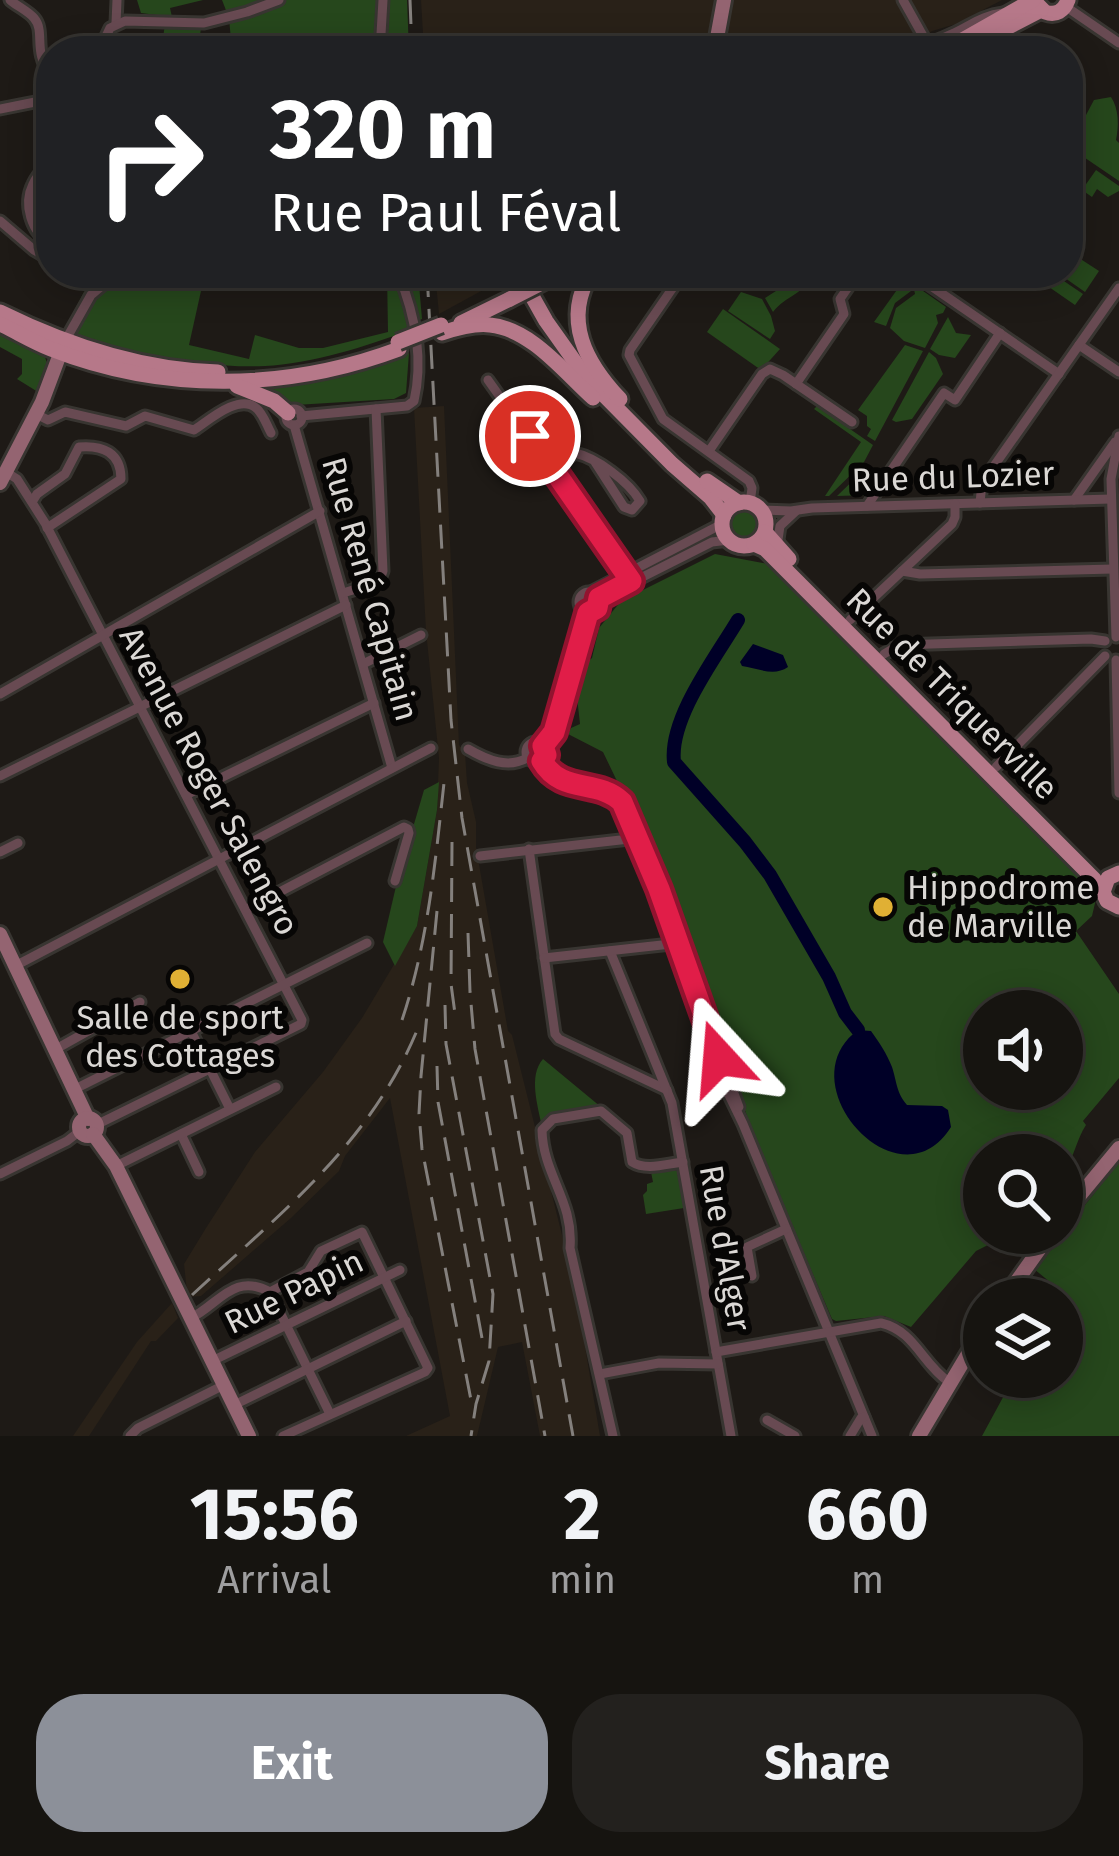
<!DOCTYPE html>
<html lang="en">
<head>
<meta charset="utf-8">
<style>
  :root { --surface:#161410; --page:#23211e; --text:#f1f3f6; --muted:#9e9e9f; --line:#353330; --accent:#8c9099 }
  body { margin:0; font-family:"Fira Sans",sans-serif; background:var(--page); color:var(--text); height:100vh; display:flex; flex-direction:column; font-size:45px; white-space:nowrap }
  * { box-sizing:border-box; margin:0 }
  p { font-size:39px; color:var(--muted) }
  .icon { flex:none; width:66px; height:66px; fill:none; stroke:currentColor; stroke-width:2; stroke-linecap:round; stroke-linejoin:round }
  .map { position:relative; height:1436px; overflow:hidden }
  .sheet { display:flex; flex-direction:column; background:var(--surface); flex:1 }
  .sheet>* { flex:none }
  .top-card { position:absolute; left:36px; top:36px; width:1047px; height:252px; border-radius:48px; box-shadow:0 6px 30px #0003,0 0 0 3px var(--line); background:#202124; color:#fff; overflow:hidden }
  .buttons { position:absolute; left:963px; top:990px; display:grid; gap:24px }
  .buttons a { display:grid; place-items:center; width:120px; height:120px; border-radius:50%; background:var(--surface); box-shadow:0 6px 30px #0003,0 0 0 3px var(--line); font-size:60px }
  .pin { position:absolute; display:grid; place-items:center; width:102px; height:102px; color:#fff; margin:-51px; border:6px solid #fff; border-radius:50%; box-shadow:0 3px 12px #0007 }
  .me { position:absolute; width:132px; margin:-66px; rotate:341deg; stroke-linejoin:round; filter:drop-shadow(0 0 9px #0008) }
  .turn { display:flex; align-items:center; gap:42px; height:252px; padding:0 36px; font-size:54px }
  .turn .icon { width:156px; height:156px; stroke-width:2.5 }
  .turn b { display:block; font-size:84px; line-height:102px }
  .eta { display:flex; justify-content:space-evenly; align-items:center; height:204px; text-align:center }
  .eta b { font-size:72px; font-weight:700; line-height:84px }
  .primary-button { display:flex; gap:24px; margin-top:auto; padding:24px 36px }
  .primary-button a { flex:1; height:138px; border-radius:48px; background:var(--accent); color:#fff; font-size:48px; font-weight:700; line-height:138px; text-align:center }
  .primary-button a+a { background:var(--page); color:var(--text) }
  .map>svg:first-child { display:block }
  .built { fill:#292118 }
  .green { fill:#26471c; fill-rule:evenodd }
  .water { fill:#000027 }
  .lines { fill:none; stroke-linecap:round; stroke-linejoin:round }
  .river { stroke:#000027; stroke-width:14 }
  .street-casing { stroke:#383531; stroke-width:15 }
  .secondary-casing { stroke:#383531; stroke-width:20 }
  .primary-casing { stroke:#383531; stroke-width:21 }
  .street { stroke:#684a52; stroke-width:9 }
  .secondary { stroke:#946471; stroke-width:14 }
  .primary { stroke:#b67889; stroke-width:15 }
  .rail { stroke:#84807d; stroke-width:3; stroke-dasharray:24 12; stroke-linecap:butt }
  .primary-bridge-casing { stroke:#383531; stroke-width:21; stroke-linecap:butt }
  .primary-bridge { stroke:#b67889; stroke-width:15 }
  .route-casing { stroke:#92132f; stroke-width:30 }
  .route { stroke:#e11d48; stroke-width:21 }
  .poi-dot { fill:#e0b034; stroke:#070605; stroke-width:4.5 }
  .labels { text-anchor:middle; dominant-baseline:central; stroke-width:12; stroke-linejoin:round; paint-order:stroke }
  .street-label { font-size:33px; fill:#dbd8d5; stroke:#070605 }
  .poi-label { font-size:33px; fill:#dbd8d5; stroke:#070605; text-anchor:start }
</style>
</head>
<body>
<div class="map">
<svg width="1119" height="1436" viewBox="0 0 1119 1436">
  <rect width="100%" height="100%" fill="#1e1a16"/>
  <!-- built -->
  <g class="built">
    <polygon points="421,0 1002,0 956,24 932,31 903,51 424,51"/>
    <polygon points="435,273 514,273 439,314"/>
    <polygon points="444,406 459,745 465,752 467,783 476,822 476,847 508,1031 512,1035 575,1287 600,1436 540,1436 522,1342 498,1347 477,1436 406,1436 450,1416 390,1098 345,1156 339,1171 291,1218 201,1296 190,1297 187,1292 184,1264 206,1228 255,1152 323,1072 362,1018 417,926 437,810 439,758 426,631 414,408"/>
    <polygon points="172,1303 178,1318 156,1341 151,1341 89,1436 73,1436 137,1342"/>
  </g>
  <!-- green -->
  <g class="green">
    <polygon points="137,0 203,0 170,8 172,17 141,13"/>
    <polygon points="222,0 407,0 409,51 232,51 229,18"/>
    <polygon points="165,24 201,28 198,51 141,51 142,46 162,45"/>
    <path d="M 1111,97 C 1119,109 1119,126 1116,140 L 1119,143 L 1119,181 L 1069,147 L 1094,100 Z"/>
    <polygon points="1096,170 1119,186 1119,191 1108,197 1097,189 1092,197 1082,190"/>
    <path d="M 51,172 L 51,238 C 27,218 30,193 51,172 Z"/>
    <polygon points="1079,258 1099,271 1085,292 1065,278"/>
    <path d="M 107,273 L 205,273 L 189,345 L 249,359 L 255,335 L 299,348 L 323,348 L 388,332 L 387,273 L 418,273 L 422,319 L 409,324 L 410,330 C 368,346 310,364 265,366 C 201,369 125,352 64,330 L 84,292 Z"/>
    <path d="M 790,273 L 813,273 C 803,296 786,295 773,312 L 765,298 L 776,291 Z"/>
    <polygon points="895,273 910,282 911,291 895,303 886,326 874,322 899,287 890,280"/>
    <polygon points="1032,273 1052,273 1083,294 1075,305 1036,278 1028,288 1024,277"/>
    <polygon points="913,284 946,307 943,313 936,315 938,323 925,348 904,341 890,328 896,308 915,294"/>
    <polygon points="741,292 762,299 771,316 775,331 770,339 728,311"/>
    <polygon points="723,309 780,349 761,370 707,332"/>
    <polygon points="948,317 956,333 971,335 955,358 939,355 930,349"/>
    <polygon points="0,329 44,354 48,366 38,392 17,379 22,374 22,359 0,347"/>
    <polygon points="905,345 923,351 875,441 867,436 871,429 867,426 867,416 858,410"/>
    <polygon points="929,352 936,358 943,374 912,419 896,422 892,420"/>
    <polygon points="409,353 406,393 394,399 295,405 258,390 257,386 389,360"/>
    <polygon points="817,406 873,445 864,462 829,496 825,496 861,442 814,409"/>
    <polygon points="866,468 882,478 870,495 837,496"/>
    <circle cx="744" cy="523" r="16"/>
    <path d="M 715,554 L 768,564 L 1092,887 L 1096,899 L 1092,916 L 1076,931 L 1119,994 L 1119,1078 L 1083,1121 L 1086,1125 C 1076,1140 1074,1159 1062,1176 L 1062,1155 L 984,1155 L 984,1233 L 1012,1233 L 976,1251 L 911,1327 L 884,1316 L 836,1321 L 832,1319 L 755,1139 L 719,1036 L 643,835 L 603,752 L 568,734 L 571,728 L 580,724 L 577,697 L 586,663 L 592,658 L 599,628 L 621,601 ZM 984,1011 L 1062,1011 L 1062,1089 L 984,1089 Z"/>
    <polygon points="439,782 437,810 417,926 395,966 383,942 397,882 424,790"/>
    <path d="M 543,1059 L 601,1107 L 542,1127 C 538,1106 528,1076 543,1059 Z"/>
    <polygon points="1119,1162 1119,1436 982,1436 1014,1377 1062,1377 1063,1307 1062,1299 1057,1299 1061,1291 1034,1269"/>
    <polygon points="671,1168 677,1171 684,1208 646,1214 643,1195 647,1191 647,1184 653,1182 651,1172"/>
  </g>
  <!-- water -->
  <g class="water">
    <path d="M 753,644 L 783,655 L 788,667 C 774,677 757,668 742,666 L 740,662 Z"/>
    <path d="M 858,1030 L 871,1031 C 879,1042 887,1054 892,1067 C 897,1082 896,1092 907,1105 L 942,1106 L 948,1110 L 951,1127 C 899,1210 785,1083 858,1030 Z"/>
  </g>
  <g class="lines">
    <!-- river -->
    <path class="river" d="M 738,620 C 716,657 669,718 674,762 L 745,842 L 770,875 L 829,977 L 845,1013 L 858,1030"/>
    <!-- street casing -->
    <g class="street-casing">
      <g id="street">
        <path d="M 10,0 C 17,6 28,11 34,18 C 46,32 32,51 51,75"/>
        <polyline points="903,0 927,43"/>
        <polyline points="1065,6 1119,43"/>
        <polyline points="116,23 117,0"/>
        <polyline points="99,51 110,28 125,21 204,23 247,12 279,0"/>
        <polyline points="380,51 383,0"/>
        <path d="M 916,51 C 928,42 940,40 954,33 C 971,25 983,15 1003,13"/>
        <polyline points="0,109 45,100 51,94"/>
        <path d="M 51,160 C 45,167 37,175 33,184 C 23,204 31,233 51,243"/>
        <polyline points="0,221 34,250 51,260"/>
        <polyline points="683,273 630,350 629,355 663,419 749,481 752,488 750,503"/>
        <polyline points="912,273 1059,374"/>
        <polyline points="65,341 91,295 117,273"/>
        <polyline points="1079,345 1119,372"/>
        <polyline points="488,380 631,582"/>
        <polyline points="796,384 844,314 840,299 858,273"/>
        <circle cx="294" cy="417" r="8"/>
        <path d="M 36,414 L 48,420 L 65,412 L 126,426 L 145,416 L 194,430 C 208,421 239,393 256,408 C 263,413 267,426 271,433"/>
        <path d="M 301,416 L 407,406 L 414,401 C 424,357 415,314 398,273"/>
        <polyline points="294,425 392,768"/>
        <polyline points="709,451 762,374 770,369 783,375 852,422"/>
        <path d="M 553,468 L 575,453 C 597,458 629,482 640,501 L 632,510 L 624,507 L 595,462"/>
        <polyline points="6,472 17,479 45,523 302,1020 301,1024 96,1125"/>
        <polyline points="1074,500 1115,442"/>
        <path d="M 32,502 L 37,494 L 65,474 L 79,447 C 102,445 121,452 121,479 L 47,528"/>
        <polyline points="980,503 982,483 1119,288"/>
        <polyline points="867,506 944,393 955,400 1000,333"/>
        <polyline points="761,510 791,511 812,508 1111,499"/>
        <polyline points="777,546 780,526 796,511"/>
        <polyline points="902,571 920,574 1113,569"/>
        <circle cx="589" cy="602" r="10"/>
        <polyline points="591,592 722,524"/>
        <polyline points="343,593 379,582 383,571 376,409"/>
        <polyline points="599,599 712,542 729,540"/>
        <polyline points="850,620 952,524 955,517 955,504"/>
        <polyline points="1116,637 1111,479 1119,436"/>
        <polyline points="884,654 899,645 1091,639 1105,641"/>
        <polyline points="1116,660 1119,793"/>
        <polyline points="363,664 421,635"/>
        <polyline points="0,694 320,511"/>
        <circle cx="536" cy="752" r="10"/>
        <polyline points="543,745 554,732 588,613"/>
        <path d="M 468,749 C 487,760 508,769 527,758"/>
        <path d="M 542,761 C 561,794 598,778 622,802 L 660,889 L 719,1058 L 728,1093 L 743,1124 L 872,1436"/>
        <polyline points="996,767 1105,656"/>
        <polyline points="0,776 346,605"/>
        <polyline points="186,795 374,703"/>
        <polyline points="529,849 555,1034 559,1039 667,1090"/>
        <polyline points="0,852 18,843"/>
        <polyline points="480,856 638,838"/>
        <polyline points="247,909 404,827 408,829 409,833 395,881"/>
        <polyline points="610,951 672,1103 731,1436"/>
        <polyline points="544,958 680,943"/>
        <polyline points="15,966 431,748"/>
        <polyline points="191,1031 230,1109"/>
        <polyline points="56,1049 140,1002"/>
        <polyline points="726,1072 739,1107"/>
        <polyline points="75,1089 367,943"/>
        <polyline points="181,1134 199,1172"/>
        <polyline points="116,1166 276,1087"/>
        <polyline points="0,1174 67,1141 80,1131"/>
        <polyline points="752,1276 747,1247 786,1229"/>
        <polyline points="270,1292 330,1414"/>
        <path d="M 191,1318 C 219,1304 234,1272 270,1292 L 308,1272 L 321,1251 L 362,1232 L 428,1368 L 425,1372 L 283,1436"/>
        <path d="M 716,1352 L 881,1323 C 915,1331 922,1364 949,1382"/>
        <polyline points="212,1361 400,1270"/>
        <polyline points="600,1374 659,1363 718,1364"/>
        <polyline points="234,1405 406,1321"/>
        <polyline points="767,1420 795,1436"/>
        <polyline points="130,1436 138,1428 224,1385"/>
        <path d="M 613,1436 L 570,1248 C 574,1201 543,1175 542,1130 L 553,1119 L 601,1111 L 627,1133 L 632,1162 C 646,1171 666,1164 683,1162"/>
        <polyline points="850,1436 861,1418 864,1417"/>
      </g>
    </g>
    <!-- secondary casing -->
    <g class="secondary-casing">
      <g id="secondary">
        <polyline points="705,51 717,38 724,0"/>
        <polyline points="0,483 42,402 63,346"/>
        <polyline points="0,934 88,1119"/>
        <circle cx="88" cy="1127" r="9"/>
        <polyline points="93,1134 116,1166 249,1436"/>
        <polyline points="1062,1217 1119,1148"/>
        <polyline points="1004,1299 1051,1233"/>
        <polyline points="919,1436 984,1327"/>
      </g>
    </g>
    <!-- primary casing -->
    <g class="primary-casing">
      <g id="primary">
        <path d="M 1036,3 L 1045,12 C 1056,16 1064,11 1068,0"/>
        <polyline points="993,35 1041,10"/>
        <polyline points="943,51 1033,0"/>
        <polyline points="519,273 546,321 585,376 672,464 710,497 724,515"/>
        <path d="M 591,273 C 562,320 586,363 620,399"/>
        <path d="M 0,312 C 67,345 143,370 218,372"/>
        <polyline points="461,323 510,299"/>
        <path d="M 0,324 C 17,332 33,342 51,349 C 163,393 287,391 399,349"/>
        <path d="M 442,333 C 457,328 474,323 490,325 C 531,329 564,372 593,398"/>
        <polyline points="237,386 274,401 288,413"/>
        <polyline points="707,481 739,503"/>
        <circle cx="744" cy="524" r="22"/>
        <polyline points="765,532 789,559"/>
        <polyline points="754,544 765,549 782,566 1094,879 1103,892"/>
        <polyline points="1119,873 1108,878 1103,892 1107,901 1119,907"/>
      </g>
    </g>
    <!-- street -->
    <use href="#street" class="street"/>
    <!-- secondary -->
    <use href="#secondary" class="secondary"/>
    <!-- primary -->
    <use href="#primary" class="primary"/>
    <!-- rail -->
    <g class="rail">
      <polyline points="410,0 412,51"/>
      <polyline points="427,273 451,720 462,818 573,1436"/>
      <polyline points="452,842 451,984 456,1021"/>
      <polyline points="437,911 421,1076 419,1114 422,1149 471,1400"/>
      <polyline points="468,933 470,992 475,1049 545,1436"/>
      <polyline points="445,1005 446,1044 493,1294 489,1361 476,1404 471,1436"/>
      <path d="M 402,1020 C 428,942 435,864 444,783"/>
      <polyline points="437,1066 438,1102 482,1338"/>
      <path d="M 192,1295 C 281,1213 371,1143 418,1028"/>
    </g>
    <!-- primary-bridge casing -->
    <g class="primary-bridge-casing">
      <g id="primary-bridge">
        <polyline points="510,299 561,273"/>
        <polyline points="398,342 441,325"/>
      </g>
    </g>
    <!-- primary-bridge -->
    <use href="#primary-bridge" class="primary-bridge"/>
  </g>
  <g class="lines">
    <!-- route casing -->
    <g class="route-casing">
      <path id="route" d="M 530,436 L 631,581 L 599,598 L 597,608 L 588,613 L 554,732 L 543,746 L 546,755 L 542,761 C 562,795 597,778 622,802 L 659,889 L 719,1058"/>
    </g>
    <!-- route -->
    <use href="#route" class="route"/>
  </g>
  <!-- markers -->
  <g class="poi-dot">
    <circle cx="883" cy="907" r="12"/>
    <circle cx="180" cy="979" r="12"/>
  </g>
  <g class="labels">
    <!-- street labels -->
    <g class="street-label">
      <text transform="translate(953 477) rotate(-2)">Rue du Lozier</text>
      <text transform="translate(370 589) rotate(74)">Rue René Capitain</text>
      <text transform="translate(952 694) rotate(45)">Rue de Triquerville</text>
      <text transform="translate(209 781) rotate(62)">Avenue Roger Salengro</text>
      <text transform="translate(725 1248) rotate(80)">Rue d'Alger</text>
      <text transform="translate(294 1292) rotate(-26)">Rue Papin</text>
    </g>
    <!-- poi labels -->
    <g class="poi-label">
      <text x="907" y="888">Hippodrome<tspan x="907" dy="38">de Marville</tspan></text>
      <text x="180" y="1018" text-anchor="middle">Salle de sport<tspan x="180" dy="38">des Cottages</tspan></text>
    </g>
  </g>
</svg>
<div class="buttons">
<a><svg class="icon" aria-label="sound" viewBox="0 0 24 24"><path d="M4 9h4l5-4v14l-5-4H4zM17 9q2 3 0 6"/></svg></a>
<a><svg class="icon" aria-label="search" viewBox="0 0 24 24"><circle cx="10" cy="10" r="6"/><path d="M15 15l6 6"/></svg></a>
<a><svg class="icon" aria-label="layers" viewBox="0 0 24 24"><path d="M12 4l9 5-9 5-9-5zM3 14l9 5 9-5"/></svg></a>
</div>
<div class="pin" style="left:530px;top:436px;background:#d93025"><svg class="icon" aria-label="arrive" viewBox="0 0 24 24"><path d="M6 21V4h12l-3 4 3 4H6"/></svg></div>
<svg class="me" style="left:719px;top:1058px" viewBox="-20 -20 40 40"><path d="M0-17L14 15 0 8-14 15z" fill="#e11d48" stroke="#fff" stroke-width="4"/></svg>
<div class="top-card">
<div class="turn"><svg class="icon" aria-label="right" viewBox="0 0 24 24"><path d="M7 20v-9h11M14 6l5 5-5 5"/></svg><div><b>320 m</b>Rue Paul Féval</div></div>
</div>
</div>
<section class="sheet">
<div class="eta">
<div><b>15:56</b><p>Arrival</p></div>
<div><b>2</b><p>min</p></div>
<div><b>660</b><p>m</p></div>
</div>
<div class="primary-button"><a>Exit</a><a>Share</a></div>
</section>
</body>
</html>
